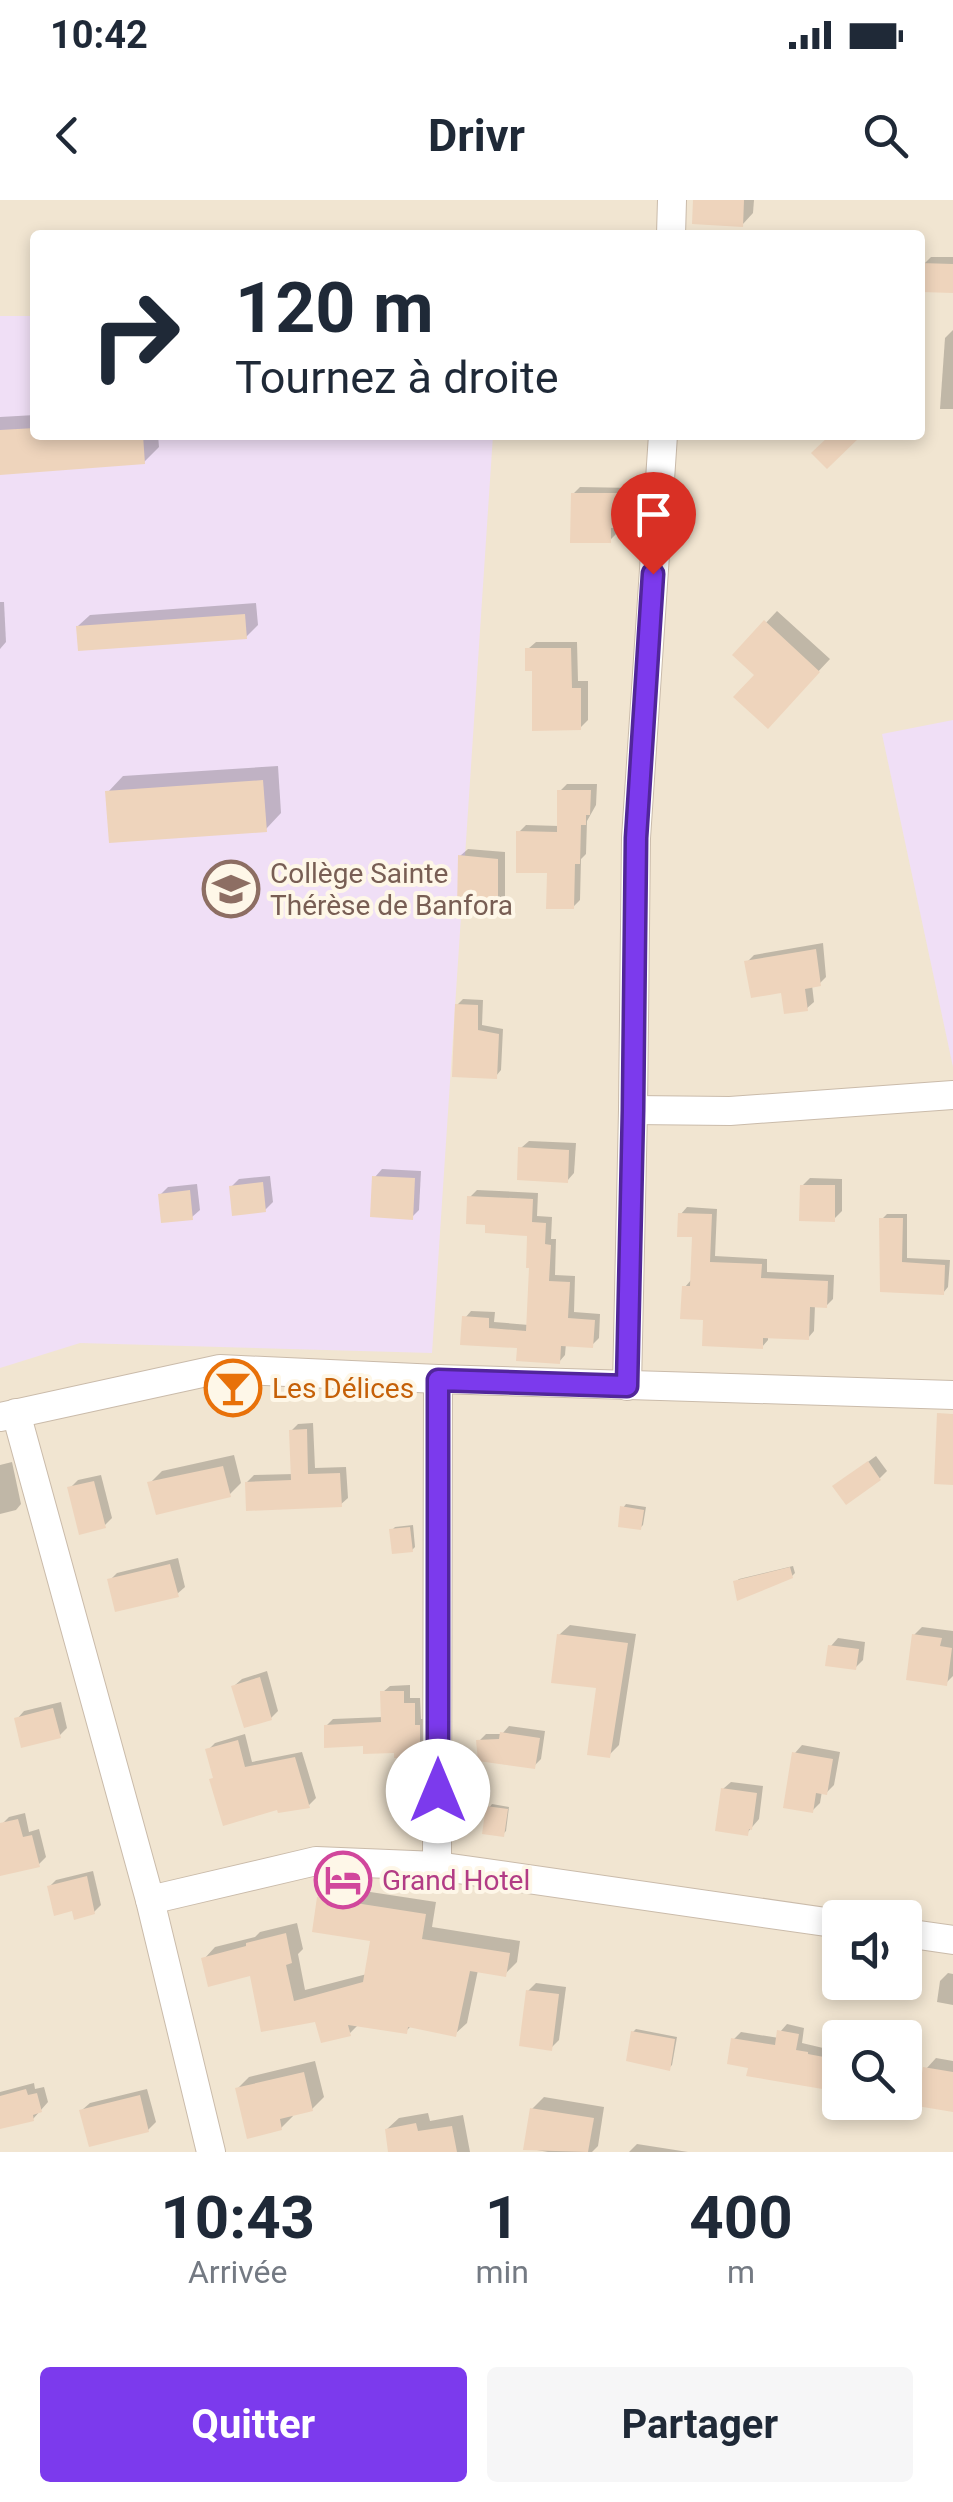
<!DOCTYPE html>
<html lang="fr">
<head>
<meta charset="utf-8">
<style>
  :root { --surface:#fff; --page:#f6f6f7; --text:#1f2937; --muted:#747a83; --accent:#7c3aed }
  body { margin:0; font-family:Roboto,sans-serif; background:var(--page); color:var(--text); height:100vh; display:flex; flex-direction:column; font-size:38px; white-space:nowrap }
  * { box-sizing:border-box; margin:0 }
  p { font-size:32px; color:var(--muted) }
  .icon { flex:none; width:55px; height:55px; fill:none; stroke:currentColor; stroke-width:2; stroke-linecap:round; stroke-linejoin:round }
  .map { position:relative; height:1952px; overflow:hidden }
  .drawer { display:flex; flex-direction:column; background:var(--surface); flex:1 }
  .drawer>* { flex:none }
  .banner { position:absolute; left:30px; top:30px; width:895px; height:210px; border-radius:10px; box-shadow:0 5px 15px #0003; background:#fff; color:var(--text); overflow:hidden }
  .buttons { position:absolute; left:822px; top:1700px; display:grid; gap:20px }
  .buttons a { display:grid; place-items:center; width:100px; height:100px; border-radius:10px; background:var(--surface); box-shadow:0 5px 15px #0003; font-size:50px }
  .pin { position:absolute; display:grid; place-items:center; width:85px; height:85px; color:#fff; margin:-102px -42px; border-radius:50% 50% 50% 0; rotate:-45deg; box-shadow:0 0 10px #0007 }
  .pin .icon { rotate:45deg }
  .me { position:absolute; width:110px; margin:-55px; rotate:0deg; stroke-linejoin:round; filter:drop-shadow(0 0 8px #0008) }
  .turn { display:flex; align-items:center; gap:35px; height:210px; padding:0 40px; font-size:45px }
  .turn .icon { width:130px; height:130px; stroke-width:2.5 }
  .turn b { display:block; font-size:70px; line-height:85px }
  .eta { display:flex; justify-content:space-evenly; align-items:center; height:170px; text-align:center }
  .eta b { font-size:60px; font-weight:700; line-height:70px }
  .action { display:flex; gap:20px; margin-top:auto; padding:20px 40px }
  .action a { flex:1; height:115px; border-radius:10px; background:var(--accent); color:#fff; font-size:40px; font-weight:700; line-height:115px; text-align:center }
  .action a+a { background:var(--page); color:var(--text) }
  .status { display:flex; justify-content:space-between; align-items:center; height:70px; padding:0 50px; background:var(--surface); direction:ltr }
  .status svg { height:28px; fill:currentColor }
  header { display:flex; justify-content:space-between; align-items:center; height:130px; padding:0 40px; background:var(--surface); font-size:45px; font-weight:700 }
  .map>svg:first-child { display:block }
  .residential { fill:#f1e5d1; fill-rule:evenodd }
  .education { fill:#f0dff6 }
  .shadow { fill:#0003 }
  .building { fill:#eed4bc }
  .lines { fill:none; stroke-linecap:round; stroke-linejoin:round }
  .minor-casing { stroke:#cabbaa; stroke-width:30 }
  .minor { stroke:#fff; stroke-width:28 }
  .route-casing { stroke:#51269a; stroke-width:25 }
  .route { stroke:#7c3aed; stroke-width:18 }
  .labels { text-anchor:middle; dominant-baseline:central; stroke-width:8; stroke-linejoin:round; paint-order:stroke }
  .education-label { font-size:28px; fill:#785e54; stroke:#fef7e8; text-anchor:start }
  .food-label { font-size:28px; fill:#c56008; stroke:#fef7e8; text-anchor:start }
  .hotel-label { font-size:28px; fill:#b23c85; stroke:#fef7e8; text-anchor:start }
</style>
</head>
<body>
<div class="status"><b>10:42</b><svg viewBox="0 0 49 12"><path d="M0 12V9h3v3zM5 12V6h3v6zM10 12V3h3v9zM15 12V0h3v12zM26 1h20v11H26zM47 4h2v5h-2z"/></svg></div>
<header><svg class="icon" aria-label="back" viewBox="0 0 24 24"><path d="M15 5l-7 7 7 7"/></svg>Drivr<svg class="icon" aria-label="search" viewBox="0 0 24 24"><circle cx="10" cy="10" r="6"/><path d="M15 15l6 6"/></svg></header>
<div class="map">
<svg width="953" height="1952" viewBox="0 0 953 1952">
  <rect width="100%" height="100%" fill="#faf3e2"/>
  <!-- residential -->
  <path class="residential" d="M 0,0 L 953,0 L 953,1952 L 0,1952 ZM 35,35 L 920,35 L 920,235 L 35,235 ZM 840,1718 L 905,1718 L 905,1782 L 840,1782 ZM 840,1838 L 905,1838 L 905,1902 L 840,1902 Z"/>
  <!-- education -->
  <g class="education">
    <polygon points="0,116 35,116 35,235 493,235 432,1153 80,1143 0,1168"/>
    <polygon points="953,520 953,867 882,534"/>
  </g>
  <!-- shadow -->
  <g class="shadow">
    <polygon points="695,0 754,0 753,13 742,25"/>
    <polygon points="931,57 953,57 953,90 924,64"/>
    <polygon points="953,130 953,209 940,209 945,138"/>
    <polygon points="35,215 35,235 158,235 159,247 144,262 0,272 0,217"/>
    <polygon points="580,287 634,288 633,318 627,325 616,325 616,334 610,340 573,294"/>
    <polygon points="0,402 4,402 6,442 0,449"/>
    <polygon points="256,403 258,425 246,437 78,426 90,415"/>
    <polygon points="777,411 830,459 768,525 757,474 736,455"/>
    <polygon points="536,442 577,442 578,481 588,481 588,520 580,528 534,469 528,449"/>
    <polygon points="278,566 281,613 266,629 108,592 123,576"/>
    <polygon points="567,584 597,584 596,605 587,621 586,654 581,659 580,700 573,707 549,671 519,632 526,625 559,626 560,591"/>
    <polygon points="468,649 505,652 505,701 497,709 460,656"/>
    <polygon points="823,743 826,777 819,784 812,785 814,802 806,809 747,762 754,755"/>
    <polygon points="463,799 483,800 482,825 503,829 501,870 496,876 457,805"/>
    <polygon points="529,941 576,943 574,973 567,981 521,948"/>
    <polygon points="382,969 421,971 419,1010 412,1017 375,977"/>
    <polygon points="270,976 273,1002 265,1010 231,987 239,979"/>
    <polygon points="810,978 842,979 842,1011 834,1019 802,986"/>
    <polygon points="197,984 200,1010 192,1017 160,995 168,987"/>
    <polygon points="477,990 538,993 537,1016 552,1017 551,1039 556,1039 555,1075 575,1076 574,1112 600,1114 599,1138 592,1145 566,1143 565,1155 559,1162 519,1146 465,1118 471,1111 495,1112 494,1122 529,1125 530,1034 488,1023 470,997"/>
    <polygon points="687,1007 717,1009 715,1056 767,1059 767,1072 834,1075 833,1099 826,1106 815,1105 814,1131 808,1138 768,1136 768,1140 762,1147 706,1118 685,1087 692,1079 695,1035 681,1014"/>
    <polygon points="887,1014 907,1014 907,1058 950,1060 948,1087 943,1093 882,1089 882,1019"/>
    <polygon points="313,1223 315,1268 346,1267 348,1298 340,1305 247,1282 254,1275 294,1274 291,1231 298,1224"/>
    <polygon points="234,1255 241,1283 229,1295 150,1283 162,1271"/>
    <polygon points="876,1256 887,1271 880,1278 835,1286"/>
    <polygon points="12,1262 21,1304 16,1310 0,1314 0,1265"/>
    <polygon points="101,1275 112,1318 104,1326 70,1288 78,1280"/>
    <polygon points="626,1304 646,1307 643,1325 640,1328 623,1308"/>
    <polygon points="413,1325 415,1347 412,1350 392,1330 395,1327"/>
    <polygon points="178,1358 185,1387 177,1394 110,1380 117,1373"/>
    <polygon points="793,1366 795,1373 792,1376 735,1382 739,1379"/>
    <polygon points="570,1425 636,1434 619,1545 609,1555 599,1486 559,1435"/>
    <polygon points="922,1427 953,1431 953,1476 946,1483 914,1435"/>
    <polygon points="838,1438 865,1442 863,1460 855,1468 831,1446"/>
    <polygon points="267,1471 278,1511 271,1518 234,1486 242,1479"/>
    <polygon points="410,1485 410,1498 420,1498 421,1519 426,1519 425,1549 419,1555 365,1543 326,1526 333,1519 383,1517 383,1492 390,1486"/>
    <polygon points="61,1502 67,1528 59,1536 17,1519 24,1511"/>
    <polygon points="509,1526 545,1531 541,1559 534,1566 479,1541 486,1534 502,1534"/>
    <polygon points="245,1534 252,1562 302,1552 316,1598 309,1605 215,1576 208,1550 215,1543"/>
    <polygon points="802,1545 840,1552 834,1585 827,1592 822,1591 820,1603 812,1611 795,1553"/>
    <polygon points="731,1582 763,1586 759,1619 747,1633 723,1589"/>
    <polygon points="492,1604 509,1607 506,1631 503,1634 489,1608"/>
    <polygon points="25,1613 29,1632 39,1629 46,1657 39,1664 0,1674 2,1624 9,1617"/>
    <polygon points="93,1671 101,1705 94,1712 74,1708 49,1687 56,1680"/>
    <polygon points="331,1686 436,1702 432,1727 520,1741 517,1762 505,1774 478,1770 467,1823 455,1834 412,1825 406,1831 359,1824 350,1833 317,1819 252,1773 204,1759 215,1747 255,1737 260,1732 297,1723 303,1749 298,1754 305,1790 367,1774 373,1738 319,1698"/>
    <polygon points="948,1773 953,1774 953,1805 937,1802 940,1781"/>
    <polygon points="536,1783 566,1787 559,1840 551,1848 528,1791"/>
    <polygon points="787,1824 804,1828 802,1843 840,1852 840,1889 734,1839 741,1832 779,1838 780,1832"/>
    <polygon points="636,1829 677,1837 672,1865 669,1868 633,1832"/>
    <polygon points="936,1858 953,1861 953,1909 926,1869"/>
    <polygon points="315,1861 324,1897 312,1909 292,1914 293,1916 281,1928 237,1889 249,1877"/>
    <polygon points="34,1883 35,1889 44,1887 48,1902 33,1919 0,1927 0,1892"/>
    <polygon points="147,1889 156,1922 148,1930 82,1910 90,1903"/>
    <polygon points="544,1897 604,1907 598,1946 592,1952 548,1952 526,1948 532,1909"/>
    <polygon points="428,1913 430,1921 463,1915 470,1952 391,1952 387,1929 399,1918"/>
    <polygon points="637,1944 688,1952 629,1952"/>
  </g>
  <!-- building -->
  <g class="building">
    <polygon points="693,0 744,0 743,27 692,24"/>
    <polygon points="921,63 953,64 953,93 921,92"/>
    <polygon points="35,228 35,235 143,235 145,264 0,275 0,230"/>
    <polygon points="830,235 862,235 827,269 811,253"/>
    <polygon points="571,293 628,293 628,328 611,328 611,343 570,343"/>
    <polygon points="245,414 247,439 78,451 76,426"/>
    <polygon points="764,420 820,472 768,529 733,497 754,475 732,455"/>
    <polygon points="525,448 571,448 572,488 581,488 581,530 532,531 532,471 525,471"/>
    <polygon points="263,580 267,632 109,643 105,591"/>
    <polygon points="557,590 591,590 590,615 586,615 586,625 581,625 580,664 575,664 574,709 546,709 547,673 516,673 516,631 557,632"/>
    <polygon points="458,655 498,659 498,711 457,710"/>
    <polygon points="816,749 821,786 805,789 808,811 784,814 781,793 751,798 744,761"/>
    <polygon points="455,804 478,805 478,830 499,834 497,879 452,877"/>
    <polygon points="518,947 569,950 568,983 517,980"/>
    <polygon points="372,976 415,978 413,1020 370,1017"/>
    <polygon points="263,982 266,1012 232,1016 229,986"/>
    <polygon points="800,985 835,985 835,1022 799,1021"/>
    <polygon points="190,990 193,1020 161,1023 158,994"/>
    <polygon points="467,996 533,999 532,1022 546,1023 545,1044 551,1045 549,1081 570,1082 568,1118 595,1120 593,1148 561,1146 560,1164 516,1161 517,1148 460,1145 462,1116 489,1118 489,1128 526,1131 529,1068 526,1068 527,1036 485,1033 485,1025 466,1024"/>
    <polygon points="678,1013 712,1014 710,1062 762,1064 761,1078 828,1081 827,1108 810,1107 809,1140 763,1138 763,1149 702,1146 703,1120 680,1119 682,1086 690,1086 692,1037 677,1037"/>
    <polygon points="879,1018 903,1018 902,1062 945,1065 944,1095 880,1092"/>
    <polygon points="937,1213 953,1214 953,1285 934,1284"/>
    <polygon points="307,1229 308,1274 340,1273 342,1307 246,1311 245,1282 291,1280 289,1230"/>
    <polygon points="868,1261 881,1280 846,1305 832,1286"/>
    <polygon points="223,1266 231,1297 156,1315 147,1282"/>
    <polygon points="94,1281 106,1328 79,1335 67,1287"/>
    <polygon points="620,1306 644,1310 641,1330 618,1327"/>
    <polygon points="410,1327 413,1352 392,1354 389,1329"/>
    <polygon points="170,1364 179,1397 115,1412 107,1379"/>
    <polygon points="790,1367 793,1378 737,1401 733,1381"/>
    <polygon points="557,1434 628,1443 610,1558 587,1555 596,1488 551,1483"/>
    <polygon points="912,1434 942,1438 940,1446 952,1448 947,1486 906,1480"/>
    <polygon points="828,1445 859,1449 856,1470 825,1466"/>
    <polygon points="260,1477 272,1520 244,1528 231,1486"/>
    <polygon points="380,1491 404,1491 404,1503 415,1503 415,1525 420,1525 420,1558 394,1558 394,1553 363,1554 363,1546 324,1548 324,1525 381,1522"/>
    <polygon points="53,1508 61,1538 21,1548 14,1518"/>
    <polygon points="500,1532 540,1538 535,1569 478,1561 476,1540 499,1539"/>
    <polygon points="238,1540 245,1567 295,1557 310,1608 278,1613 277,1610 223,1626 209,1579 213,1578 205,1549"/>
    <polygon points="792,1552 833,1559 827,1595 816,1593 813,1613 783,1608"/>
    <polygon points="721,1588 757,1593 752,1630 749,1629 748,1636 715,1631"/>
    <polygon points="486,1606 508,1609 504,1637 482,1634"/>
    <polygon points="18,1619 23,1637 32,1635 40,1667 0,1676 0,1623"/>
    <polygon points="87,1676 95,1714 74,1720 72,1711 54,1716 47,1686"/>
    <polygon points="317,1697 426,1714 422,1739 510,1753 506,1777 470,1771 456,1837 408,1827 407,1834 348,1825 351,1836 321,1843 315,1822 261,1832 250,1776 208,1787 201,1758 246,1746 246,1743 286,1733 292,1763 286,1765 294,1801 363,1782 370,1741 312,1732"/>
    <polygon points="526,1790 559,1794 552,1851 519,1846"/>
    <polygon points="777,1830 799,1834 796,1850 808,1852 808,1854 840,1860 840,1892 746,1876 748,1868 727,1864 731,1838 775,1845"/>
    <polygon points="631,1831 675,1839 670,1871 626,1861"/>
    <polygon points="923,1867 953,1872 953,1912 917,1906"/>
    <polygon points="304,1872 313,1911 280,1919 282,1930 247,1939 235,1888"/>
    <polygon points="26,1889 28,1895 37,1893 42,1912 33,1915 34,1921 0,1929 0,1896"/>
    <polygon points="140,1895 149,1932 89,1947 79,1910"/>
    <polygon points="530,1908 594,1918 588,1952 523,1950"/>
    <polygon points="416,1923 418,1931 452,1926 457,1952 388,1952 385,1929"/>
  </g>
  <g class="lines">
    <!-- minor casing -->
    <g class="minor-casing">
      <g id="minor">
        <polyline points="671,35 672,0"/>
        <polyline points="633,910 730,911 953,895"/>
        <polyline points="627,1186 633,910 636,638 663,235"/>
        <polyline points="16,1213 150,1700 211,1952"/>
        <polyline points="0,1217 220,1169 438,1179 953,1195"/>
        <polyline points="437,1666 438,1179"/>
        <polyline points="150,1700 316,1661 437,1666 840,1724"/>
        <polyline points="905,1733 953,1740"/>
      </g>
    </g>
    <!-- minor -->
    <use href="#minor" class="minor"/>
  </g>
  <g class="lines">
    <!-- route casing -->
    <g class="route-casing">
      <polyline id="route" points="438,1591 438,1180 627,1186 633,910 636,638 653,374"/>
    </g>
    <!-- route -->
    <use href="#route" class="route"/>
  </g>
  <!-- icons -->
  <defs>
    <g id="school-ring" transform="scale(2.875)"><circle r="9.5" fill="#fef7e8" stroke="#8d6e63" stroke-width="1.5"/><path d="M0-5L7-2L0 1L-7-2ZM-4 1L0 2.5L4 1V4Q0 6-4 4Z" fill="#8d6e63"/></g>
    <g id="bar-ring" transform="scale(2.875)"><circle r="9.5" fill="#fef7e8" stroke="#e8710a" stroke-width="1.5"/><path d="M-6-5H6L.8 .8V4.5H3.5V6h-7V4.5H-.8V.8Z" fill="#e8710a"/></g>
    <g id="hotel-ring" transform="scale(2.875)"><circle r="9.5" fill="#fef7e8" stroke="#d1479c" stroke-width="1.5"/><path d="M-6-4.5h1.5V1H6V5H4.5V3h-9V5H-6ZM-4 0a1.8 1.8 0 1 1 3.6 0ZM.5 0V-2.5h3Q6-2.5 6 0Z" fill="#d1479c"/></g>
  </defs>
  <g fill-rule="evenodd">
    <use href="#school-ring" x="231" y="689"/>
    <use href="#bar-ring" x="233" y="1188"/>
    <use href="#hotel-ring" x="343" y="1680"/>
  </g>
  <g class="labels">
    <!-- education labels -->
    <g class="education-label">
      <text x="270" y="673">Collège Sainte<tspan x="270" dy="32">Thérèse de Banfora</tspan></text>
    </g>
    <!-- food labels -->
    <g class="food-label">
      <text x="272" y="1188">Les Délices</text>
    </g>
    <!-- hotel labels -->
    <g class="hotel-label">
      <text x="382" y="1680">Grand Hotel</text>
    </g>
  </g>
</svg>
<div class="buttons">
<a><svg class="icon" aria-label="sound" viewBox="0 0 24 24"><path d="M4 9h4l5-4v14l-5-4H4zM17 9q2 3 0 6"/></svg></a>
<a><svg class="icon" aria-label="search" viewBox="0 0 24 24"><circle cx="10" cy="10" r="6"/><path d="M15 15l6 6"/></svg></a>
</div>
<div class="pin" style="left:653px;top:374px;background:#d93025"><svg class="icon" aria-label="arrive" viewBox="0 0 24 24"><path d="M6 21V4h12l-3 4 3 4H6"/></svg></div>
<svg class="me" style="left:438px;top:1591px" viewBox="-20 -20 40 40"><circle r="19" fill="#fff"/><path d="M0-13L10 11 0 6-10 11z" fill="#7c3aed"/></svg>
<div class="banner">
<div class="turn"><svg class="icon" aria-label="right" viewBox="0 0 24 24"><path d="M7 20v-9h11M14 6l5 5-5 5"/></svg><div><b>120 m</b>Tournez à droite</div></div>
</div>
</div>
<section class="drawer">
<div class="eta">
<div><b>10:43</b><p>Arrivée</p></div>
<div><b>1</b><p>min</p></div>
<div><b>400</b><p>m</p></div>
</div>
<div class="action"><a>Quitter</a><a>Partager</a></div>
</section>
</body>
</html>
